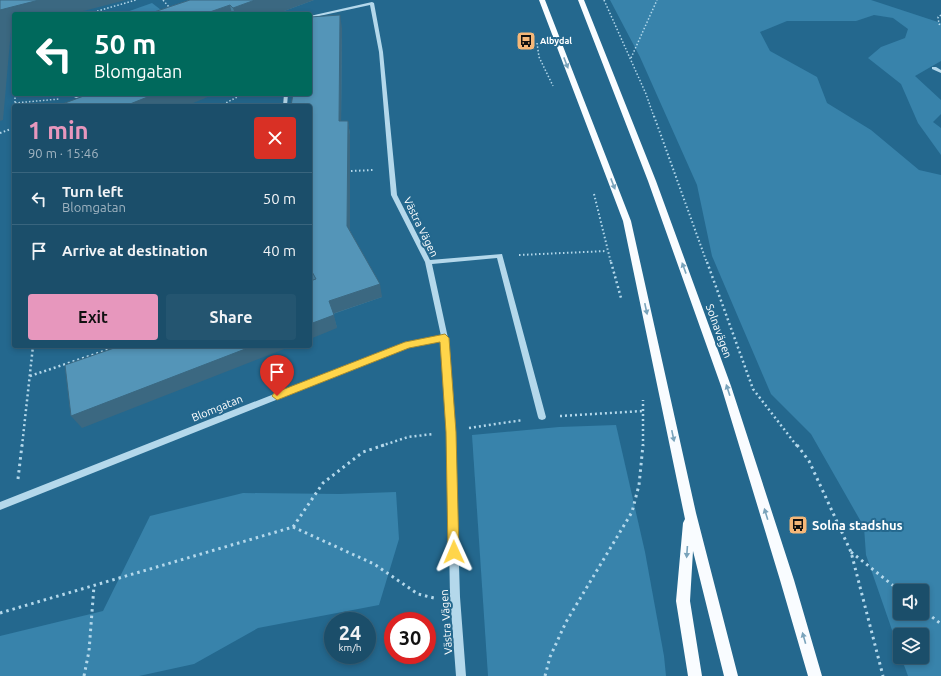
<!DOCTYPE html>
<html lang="en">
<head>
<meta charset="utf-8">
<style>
  :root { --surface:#1b4e6a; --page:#245570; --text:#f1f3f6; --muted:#a0b4c1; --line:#39657e; --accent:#e797bd }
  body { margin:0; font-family:Ubuntu,sans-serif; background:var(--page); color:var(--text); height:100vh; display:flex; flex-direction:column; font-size:15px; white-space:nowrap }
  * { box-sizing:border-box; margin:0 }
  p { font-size:13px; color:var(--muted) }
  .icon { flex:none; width:22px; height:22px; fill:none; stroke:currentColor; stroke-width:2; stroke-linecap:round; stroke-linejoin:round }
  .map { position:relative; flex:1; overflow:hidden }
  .panel { position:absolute; left:12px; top:104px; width:300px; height:244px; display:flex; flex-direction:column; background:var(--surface); border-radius:4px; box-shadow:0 2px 6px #0003,0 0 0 1px var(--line) }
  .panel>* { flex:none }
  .top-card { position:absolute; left:12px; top:12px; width:300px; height:84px; border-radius:4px; box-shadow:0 2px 6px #0003,0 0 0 1px var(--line); background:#00695c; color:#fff; overflow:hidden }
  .controls { position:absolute; left:893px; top:584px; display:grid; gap:8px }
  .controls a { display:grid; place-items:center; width:36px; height:36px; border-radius:4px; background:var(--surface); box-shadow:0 2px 6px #0003,0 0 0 1px var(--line); font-size:20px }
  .speed { position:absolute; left:324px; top:612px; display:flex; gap:8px; font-size:20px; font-weight:700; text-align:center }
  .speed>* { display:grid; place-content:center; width:52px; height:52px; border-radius:50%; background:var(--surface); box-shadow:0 2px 6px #0003,0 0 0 1px var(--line); line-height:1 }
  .speed small { font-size:10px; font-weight:400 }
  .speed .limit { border:6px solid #d22; background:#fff; color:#111 }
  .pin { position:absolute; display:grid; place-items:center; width:34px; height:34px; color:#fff; margin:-41px -17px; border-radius:50% 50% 50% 0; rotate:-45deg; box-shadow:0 0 4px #0007 }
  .pin .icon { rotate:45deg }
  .me { position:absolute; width:44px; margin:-22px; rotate:359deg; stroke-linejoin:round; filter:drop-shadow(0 0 3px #0008) }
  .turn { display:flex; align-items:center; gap:14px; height:84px; padding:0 16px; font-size:18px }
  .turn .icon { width:52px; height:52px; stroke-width:2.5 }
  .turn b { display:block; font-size:28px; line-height:34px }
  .round { display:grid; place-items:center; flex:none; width:42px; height:42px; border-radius:4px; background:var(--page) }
  .head { display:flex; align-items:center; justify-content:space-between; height:68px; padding:0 16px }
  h1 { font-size:24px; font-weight:700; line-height:30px; color:var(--accent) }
  .primary-button { display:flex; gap:8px; margin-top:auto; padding:8px 16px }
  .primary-button a { flex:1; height:46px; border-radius:4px; background:var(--accent); color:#111; font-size:16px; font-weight:700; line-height:46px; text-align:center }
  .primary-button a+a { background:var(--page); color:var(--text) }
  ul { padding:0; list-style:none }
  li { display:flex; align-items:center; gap:12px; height:52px; padding:0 16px; border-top:1px solid var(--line) }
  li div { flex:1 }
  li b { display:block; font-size:15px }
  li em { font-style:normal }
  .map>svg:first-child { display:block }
  .green { fill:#3883ab; fill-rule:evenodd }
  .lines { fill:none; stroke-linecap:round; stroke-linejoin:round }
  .path-far3 { stroke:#b4d8eb; stroke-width:1.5; stroke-dasharray:1.5 2; stroke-linecap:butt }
  .path-far2 { stroke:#b4d8eb; stroke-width:2; stroke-dasharray:1.5 2.5; stroke-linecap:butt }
  .path-far1 { stroke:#b4d8eb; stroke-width:2.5; stroke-dasharray:2 3; stroke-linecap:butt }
  .path { stroke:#b4d8eb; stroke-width:3; stroke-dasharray:2.5 4; stroke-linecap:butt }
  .minor { fill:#b4d8eb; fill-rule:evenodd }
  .major { fill:#f9fcff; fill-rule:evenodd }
  .wall { fill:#48809e }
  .shaded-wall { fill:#3b6881 }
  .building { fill:#5495b8; stroke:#3b6881 }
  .oneway { fill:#79a3bb }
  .route { fill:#ffd54a; stroke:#a68a30 }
  .labels { text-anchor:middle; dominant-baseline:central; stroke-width:4; stroke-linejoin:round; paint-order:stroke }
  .far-poi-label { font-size:9px; font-weight:bold; fill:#fff; stroke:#24688e; text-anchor:start }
  .street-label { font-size:11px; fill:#fff; stroke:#24688e }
  .near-poi-label { font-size:13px; font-weight:bold; fill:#fff; stroke:#24688e; text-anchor:start }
</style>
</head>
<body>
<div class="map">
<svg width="941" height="676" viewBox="0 0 941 676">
  <rect width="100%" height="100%" fill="#24688e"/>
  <!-- green -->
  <g class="green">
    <path d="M 610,0 L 871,0 L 941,23 L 941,61 L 915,76 L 941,100 L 941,114 L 933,122 L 941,128 L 941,155 L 918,123 L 901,84 L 868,58 L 881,47 L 905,38 L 908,29 L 893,18 L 874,15 L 856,21 L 787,21 L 760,32 L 770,51 L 817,77 L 827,103 L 871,130 L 919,170 L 941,175 L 941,676 L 908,676 L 901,657 L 922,657 L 922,635 L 900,635 L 900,653 L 866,555 L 864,527 L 811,434 L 771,394 L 712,256 L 697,185 L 640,57 ZM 900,591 L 922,591 L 922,613 L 900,613 Z"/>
    <polygon points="152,3 165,13 121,14"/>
    <polygon points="616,425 645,552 664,656 666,676 488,676 472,435 559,427"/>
    <polygon points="396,492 399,539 379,605 258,628 194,664 139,676 0,676 0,636 103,611 150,516 243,493 340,494"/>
  </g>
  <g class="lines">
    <!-- path-far3 -->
    <g class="path-far3">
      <polyline points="163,0 175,14"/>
      <polyline points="604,0 646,94 654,117"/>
      <polyline points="87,14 136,0"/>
      <polyline points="941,15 938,17 939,24 941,25"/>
      <polyline points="537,43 539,57 553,86"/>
      <polyline points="631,58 657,0"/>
      <polyline points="15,94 15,106"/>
      <polyline points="15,103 59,99"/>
      <polyline points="220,106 243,94"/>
    </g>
    <!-- path-far2 -->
    <g class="path-far2">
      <polyline points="654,116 707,263"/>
      <polyline points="0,133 14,128"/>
      <polyline points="351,171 373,170"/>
      <polyline points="594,194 611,263"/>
      <polyline points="519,255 607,251"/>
    </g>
    <!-- path-far1 -->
    <g class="path-far1">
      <polyline points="611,262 621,298"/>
      <polyline points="707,262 753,389 797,446"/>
      <polyline points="30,376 119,346"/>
      <polyline points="560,416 643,411"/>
      <polyline points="469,428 523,420"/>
      <polyline points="22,446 33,346"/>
      <polyline points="381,446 408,437 433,434"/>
      <polyline points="643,446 643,400"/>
    </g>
    <!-- path -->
    <g class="path">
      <polyline points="797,445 809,461 851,552 883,676"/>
      <polyline points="18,479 22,445"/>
      <polyline points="293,527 374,564 418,594 434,598"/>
      <polyline points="851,552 900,591"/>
      <polyline points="922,609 941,624"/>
      <polyline points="0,613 293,527 323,483 363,452 384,445"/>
      <polyline points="84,676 89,651 94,586"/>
      <polyline points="545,676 550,657 566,622 632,512 639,485 643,445"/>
    </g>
    <!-- minor -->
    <g class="minor">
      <polygon points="372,2 374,3 383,52 397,195 430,260 502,254 546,417 545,419 542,420 539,419 538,417 497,258 432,264 448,338 455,432 460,597 466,676 456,676 450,597 447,432 442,341 409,347 0,510 0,502 406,342 441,336 425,262 391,195 379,52 370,5 310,18 310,16"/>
      <polygon points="932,67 936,67 941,70 941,73 932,69"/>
      <polygon points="84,94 94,94 76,98 74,97"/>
      <polygon points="284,94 288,94 287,106 283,106"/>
    </g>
    <!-- major -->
    <g class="major">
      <polygon points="539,0 545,0 631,221 696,513 738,676 724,676 693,551 690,601 702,676 688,676 676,601 683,523 685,519 623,221"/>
      <polygon points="578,0 584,0 656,181 731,386 794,580 822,676 808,676 780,580 721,386 648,181"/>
    </g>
  </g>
  <!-- wall -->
  <g class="wall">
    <polygon points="190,0 314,0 276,14 148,14"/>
    <polygon points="342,28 341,121 348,121 350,135 350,231 382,297 333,314 337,328 310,274 310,106"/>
  </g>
  <!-- shaded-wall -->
  <g class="shaded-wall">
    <polygon points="39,0 126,0 72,14 14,14 14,29 11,30 3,120 0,121 0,10"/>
    <polygon points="255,0 314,0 276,14 235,14 233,8"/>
    <polygon points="230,5 232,14 204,14"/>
    <polygon points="340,15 342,28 341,135 339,121"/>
    <polygon points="155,94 215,94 186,106 125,106"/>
    <polygon points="348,121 350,135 350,240 347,226"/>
    <polygon points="380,284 382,297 332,314 329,301"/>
    <polygon points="334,315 337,328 310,339 310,324"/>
    <polygon points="253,346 292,346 82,428 71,416"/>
  </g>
  <!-- building -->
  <g class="building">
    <polygon points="0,0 39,0 0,10"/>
    <polygon points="190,0 255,0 233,8 230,5 204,14 148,14"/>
    <polygon points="340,15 339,121 348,121 347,226 380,284 329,301 334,315 310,324 310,281 316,279 310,268 310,106 291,106 293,94 310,94 310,17"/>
    <polygon points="89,94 155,94 125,106 57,106"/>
    <polygon points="120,346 253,346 71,416 65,365"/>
  </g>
  <!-- one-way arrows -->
  <defs><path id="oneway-solid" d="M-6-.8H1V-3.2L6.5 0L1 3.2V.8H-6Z"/></defs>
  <g class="oneway">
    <use href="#oneway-solid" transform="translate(566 63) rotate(69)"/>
    <use href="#oneway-solid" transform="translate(613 184) rotate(69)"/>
    <use href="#oneway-solid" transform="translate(684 268) rotate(-110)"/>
    <use href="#oneway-solid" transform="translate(646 309) rotate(78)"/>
    <use href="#oneway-solid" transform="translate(728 390) rotate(-108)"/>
    <use href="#oneway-solid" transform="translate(673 436) rotate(78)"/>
    <use href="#oneway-solid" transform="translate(766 514) rotate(-107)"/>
    <use href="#oneway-solid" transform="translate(687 552) rotate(94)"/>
    <use href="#oneway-solid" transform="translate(804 638) rotate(-106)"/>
  </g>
  <!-- route -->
  <polygon class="route" points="445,334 449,338 456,432 459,552 458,556 454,558 450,556 448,552 446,432 440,342 409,348 277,400 272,396 274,393 405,342"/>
  <!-- icons -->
  <defs>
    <g id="bus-square" transform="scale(1)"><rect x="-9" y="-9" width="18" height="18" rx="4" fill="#f5b778" stroke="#24688e"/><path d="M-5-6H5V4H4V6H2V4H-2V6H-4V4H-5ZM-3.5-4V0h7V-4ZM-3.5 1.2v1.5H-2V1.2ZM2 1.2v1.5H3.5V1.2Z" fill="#111"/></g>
  </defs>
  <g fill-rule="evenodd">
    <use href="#bus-square" x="526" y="41"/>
    <use href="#bus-square" x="798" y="525"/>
  </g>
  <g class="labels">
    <!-- far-poi labels -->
    <g class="far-poi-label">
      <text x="540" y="41">Albydal</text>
    </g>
    <!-- street labels -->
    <g class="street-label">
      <text transform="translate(421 227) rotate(64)">Västra Vägen</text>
      <text transform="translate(719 331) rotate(70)">Solnavägen</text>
      <text transform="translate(217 408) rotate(-22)">Blomgatan</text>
      <text transform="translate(446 622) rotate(-94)">Västra Vägen</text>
    </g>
    <!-- near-poi labels -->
    <g class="near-poi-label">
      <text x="812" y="525">Solna stadshus</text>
    </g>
  </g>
</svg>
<div class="controls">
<a><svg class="icon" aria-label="sound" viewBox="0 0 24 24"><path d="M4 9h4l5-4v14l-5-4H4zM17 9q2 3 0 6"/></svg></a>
<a><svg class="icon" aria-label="layers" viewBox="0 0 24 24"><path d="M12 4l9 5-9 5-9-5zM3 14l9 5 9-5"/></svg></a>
</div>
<div class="speed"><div>24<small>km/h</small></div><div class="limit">30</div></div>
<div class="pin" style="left:277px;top:396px;background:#d93025"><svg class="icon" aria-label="arrive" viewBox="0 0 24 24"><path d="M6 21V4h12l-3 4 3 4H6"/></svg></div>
<svg class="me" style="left:454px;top:552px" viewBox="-20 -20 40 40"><path d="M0-17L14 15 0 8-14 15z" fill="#ffd54a" stroke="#fff" stroke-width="4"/></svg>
<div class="top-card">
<div class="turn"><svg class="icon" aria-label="left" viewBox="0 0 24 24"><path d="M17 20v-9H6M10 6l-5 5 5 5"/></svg><div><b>50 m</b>Blomgatan</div></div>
</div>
<section class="panel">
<div class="head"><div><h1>1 min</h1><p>90 m · 15:46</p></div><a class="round" style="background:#d93025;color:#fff"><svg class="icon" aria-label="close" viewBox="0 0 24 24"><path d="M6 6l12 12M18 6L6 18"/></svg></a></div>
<ul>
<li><svg class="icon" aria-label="left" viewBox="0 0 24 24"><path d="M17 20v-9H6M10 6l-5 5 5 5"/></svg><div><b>Turn left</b><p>Blomgatan</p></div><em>50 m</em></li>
<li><svg class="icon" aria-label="arrive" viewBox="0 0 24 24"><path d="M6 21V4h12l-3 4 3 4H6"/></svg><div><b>Arrive at destination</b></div><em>40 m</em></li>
</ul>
<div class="primary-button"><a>Exit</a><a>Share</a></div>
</section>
</div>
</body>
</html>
